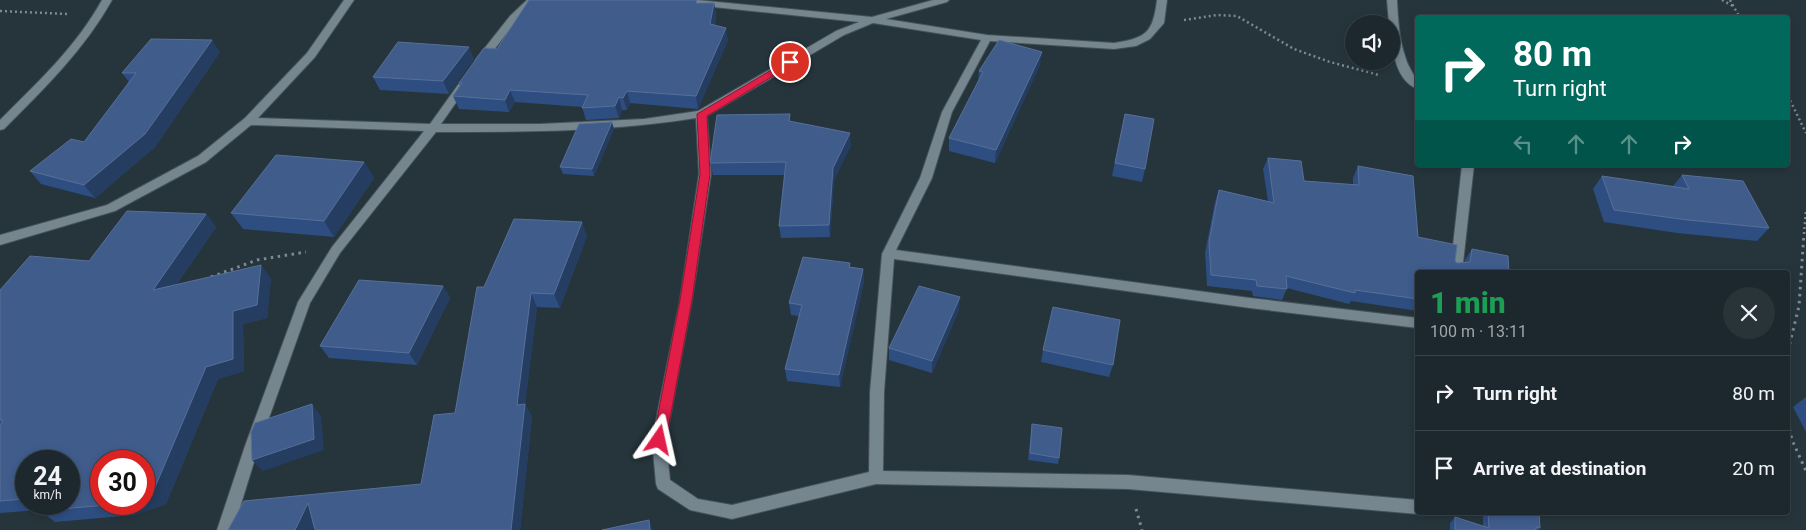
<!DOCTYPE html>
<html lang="en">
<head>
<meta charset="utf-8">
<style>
  :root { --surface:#1c282d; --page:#293439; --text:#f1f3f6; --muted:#a0a6aa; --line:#3a4449 }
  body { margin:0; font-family:Roboto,sans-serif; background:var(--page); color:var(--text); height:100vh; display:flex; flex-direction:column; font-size:19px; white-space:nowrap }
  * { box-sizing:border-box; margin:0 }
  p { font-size:16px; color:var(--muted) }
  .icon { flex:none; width:28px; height:28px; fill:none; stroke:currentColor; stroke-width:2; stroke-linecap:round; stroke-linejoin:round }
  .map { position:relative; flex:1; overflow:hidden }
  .side { position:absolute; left:1415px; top:270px; width:375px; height:245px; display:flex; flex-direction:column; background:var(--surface); border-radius:5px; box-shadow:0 2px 8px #0003,0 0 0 1px var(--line) }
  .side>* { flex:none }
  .hud { position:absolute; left:1415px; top:15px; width:375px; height:152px; border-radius:5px; box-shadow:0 2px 8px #0003,0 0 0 1px var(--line); background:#00695c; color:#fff; overflow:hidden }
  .tools { position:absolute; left:1345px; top:15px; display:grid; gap:10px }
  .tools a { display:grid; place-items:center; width:55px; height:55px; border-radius:50%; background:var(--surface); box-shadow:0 2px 8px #0003,0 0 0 1px var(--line); font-size:25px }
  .speed { position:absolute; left:15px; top:450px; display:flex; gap:10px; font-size:25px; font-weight:700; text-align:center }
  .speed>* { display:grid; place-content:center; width:65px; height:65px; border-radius:50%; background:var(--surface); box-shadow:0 2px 8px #0003,0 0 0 1px var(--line); line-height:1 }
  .speed small { font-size:12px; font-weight:400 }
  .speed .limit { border:8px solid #d22; background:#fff; color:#111 }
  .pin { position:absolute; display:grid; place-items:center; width:42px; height:42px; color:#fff; margin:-21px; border:2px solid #fff; border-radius:50%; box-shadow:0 1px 5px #0007 }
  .me { position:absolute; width:55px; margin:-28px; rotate:11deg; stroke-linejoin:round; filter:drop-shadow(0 0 4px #0008) }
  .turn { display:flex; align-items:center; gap:18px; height:105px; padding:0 15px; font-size:22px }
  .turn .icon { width:65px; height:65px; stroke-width:2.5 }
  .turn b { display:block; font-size:35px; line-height:42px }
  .lanes { display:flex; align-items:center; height:48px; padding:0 15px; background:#0003; justify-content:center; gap:25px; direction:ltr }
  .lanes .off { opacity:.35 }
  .round { display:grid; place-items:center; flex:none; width:52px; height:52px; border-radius:26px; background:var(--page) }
  .overview { display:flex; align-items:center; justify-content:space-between; height:85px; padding:0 15px }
  h1 { font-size:30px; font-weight:800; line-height:38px; color:#1e9e55 }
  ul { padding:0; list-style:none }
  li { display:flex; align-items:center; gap:15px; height:75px; padding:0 15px; border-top:1px solid var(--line) }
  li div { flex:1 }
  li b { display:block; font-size:19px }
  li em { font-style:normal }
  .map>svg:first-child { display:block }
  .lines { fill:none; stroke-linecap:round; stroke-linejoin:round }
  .minor-casing { stroke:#455158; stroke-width:2 }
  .path-far1 { stroke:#7d898f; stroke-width:2.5; stroke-dasharray:2 3; stroke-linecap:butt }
  .path { stroke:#7d898f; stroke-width:3; stroke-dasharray:2.5 4.5; stroke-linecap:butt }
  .minor { fill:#75868f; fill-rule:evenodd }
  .wall { fill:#2e4d81; fill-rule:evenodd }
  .shaded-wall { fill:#243d61 }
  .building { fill:#405c8b; stroke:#577099 }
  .route { fill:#e11d48; stroke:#92132f }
</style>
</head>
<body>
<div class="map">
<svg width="1806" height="530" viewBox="0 0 1806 530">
  <rect width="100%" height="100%" fill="#26353c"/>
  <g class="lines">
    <!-- minor casing -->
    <g class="minor-casing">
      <g id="minor">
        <path d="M 102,0 L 112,0 C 84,50 44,89 4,129 L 0,130 L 0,120 C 38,82 76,47 102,0 Z"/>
        <path d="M 344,0 L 354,0 L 315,57 L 258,118 L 430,124 L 460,82 L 464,81 L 469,84 L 441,124 L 540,124 L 644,119 L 698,111 L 836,31 L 859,22 L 694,5 L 694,1 L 697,0 L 872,17 L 933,0 L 949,0 L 947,2 L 886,19 L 987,35 L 1114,43 C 1147,38 1153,32 1157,0 L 1167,0 L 1164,23 L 1150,39 L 1136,46 L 1114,49 L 990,41 L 952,112 L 932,178 L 896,250 L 1250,298 L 1418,318 L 1418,328 L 1250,308 L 894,259 L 884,392 L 883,471 L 1128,475 L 1418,500 L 1418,512 L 1422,512 L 1418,514 L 1128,489 L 876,484 L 732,519 L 690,510 L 658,489 L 656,484 L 652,440 L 680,300 L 699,174 L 696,118 C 609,132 524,132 436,132 L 340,253 L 310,303 L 259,446 L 233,530 L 217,530 L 245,446 L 298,302 L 332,247 L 424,131 L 251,125 L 206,162 L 115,211 L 0,245 L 0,235 L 107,205 L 198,156 L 245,118 L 307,53 ZM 873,23 L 981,40 L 942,112 L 920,178 L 882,254 L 870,392 L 869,472 L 732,505 L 698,499 L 670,480 L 666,440 L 692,300 L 711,174 L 707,116 L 844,35 Z"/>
        <polygon points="527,0 539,0 517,20 484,63 476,63 475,61 476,59 510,16"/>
        <path d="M 1387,0 L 1397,0 C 1398,19 1399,38 1405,56 C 1408,69 1418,77 1418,89 C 1394,81 1391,44 1391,24 L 1389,24 Z"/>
        <polygon points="1462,165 1474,165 1462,272 1450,272"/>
      </g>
    </g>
    <!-- path-far1 -->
    <g class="path-far1">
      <polyline points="1722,0 1733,6"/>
      <polyline points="1730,0 1740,18"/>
      <polyline points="0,11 68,14"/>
      <polyline points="1184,20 1217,15 1237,16 1294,49 1330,62 1379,75"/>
      <polyline points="1788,96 1806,133"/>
      <polyline points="1804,234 1806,210"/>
    </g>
    <!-- path -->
    <g class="path">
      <polyline points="211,277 257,260 306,252"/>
      <polyline points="1788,351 1799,306 1804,233"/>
      <polyline points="1788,422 1792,440 1806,471"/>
      <polyline points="1136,509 1142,530"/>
    </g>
    <!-- minor -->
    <use href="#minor" class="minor"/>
  </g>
  <!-- wall -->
  <g class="wall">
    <polygon points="698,3 714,3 716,15 715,25 728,40 698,109 630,103 627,110 622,110 619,118 586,120 582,107 515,102 509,112 459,109 453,96 460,86 459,83 497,49"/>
    <polygon points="220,52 155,147 95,198 41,184 30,171 84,142 129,82 122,73"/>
    <polygon points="474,59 449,94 380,90 373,77"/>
    <polygon points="1040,65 995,163 949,151 949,138 978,83 979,71"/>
    <polygon points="790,114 790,121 851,145 834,180 830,237 781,238 779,226 784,175 713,175 710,163"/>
    <polygon points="1125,114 1145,169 1142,182 1112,176"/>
    <polygon points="614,129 594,176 563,174 560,167"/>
    <polygon points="1268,158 1304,181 1353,185 1353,178 1358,166 1418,237 1455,261 1457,263 1465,263 1465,260 1472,249 1508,256 1418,272 1418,311 1351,301 1349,304 1287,288 1282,300 1253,296 1252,291 1207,286 1205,253 1215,202 1219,190 1268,201 1263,169"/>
    <polygon points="364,162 374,178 334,237 243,229 231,213"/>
    <polygon points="1682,175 1769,228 1757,241 1677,233 1604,222 1593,189 1602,176 1673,186"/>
    <path d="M 206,214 L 216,227 L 177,284 L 271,278 L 267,318 L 243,324 L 244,371 L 218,379 L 166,504 L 134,515 L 55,522 L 39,510 L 0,513 L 0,290 L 89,261 ZM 26,461 L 69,504 L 26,504 Z"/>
    <polygon points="587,236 560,308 537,307 525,404 532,417 520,530 314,527 312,530 228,530 421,484 455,413 484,287"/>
    <polygon points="850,263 850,267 863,269 864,282 840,387 787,381 785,369 799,316 791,315 789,303"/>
    <polygon points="443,286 450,298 417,365 329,358 320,346"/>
    <polygon points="959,310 932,373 889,360 889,348"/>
    <polygon points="1043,350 1113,365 1109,377 1041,362"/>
    <polygon points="1806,397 1806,432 1793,407"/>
    <polygon points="1032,424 1059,458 1058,464 1028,460"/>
    <polygon points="1483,512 1539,512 1540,528 1538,530 1450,530 1450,523 1455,517 1483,526"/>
  </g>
  <!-- shaded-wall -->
  <g class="shaded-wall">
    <polygon points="714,3 716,15 713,36 710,24"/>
    <polygon points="726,28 728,40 698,109 696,96"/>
    <polygon points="212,40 220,52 155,147 95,198 84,185"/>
    <polygon points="469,47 474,59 449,94 443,81"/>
    <polygon points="1042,52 1040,65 995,163 996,150"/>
    <polygon points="510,90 515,102 509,112 505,100"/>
    <polygon points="627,91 630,103 627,110 623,98"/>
    <polygon points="619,97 622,110 619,118 615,106"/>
    <polygon points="612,122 614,129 594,176 592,169"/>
    <polygon points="850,133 851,145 834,180 830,237 829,225 833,168"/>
    <polygon points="364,162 374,178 334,237 324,221"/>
    <polygon points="206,214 216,227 164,303 153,290"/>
    <polygon points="582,222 587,236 560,308 554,294"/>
    <polygon points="261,265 271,278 267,318 243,324 244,371 218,379 166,504 134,515 119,504 144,504 144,495 233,311"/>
    <polygon points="863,269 864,282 840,387 839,375"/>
    <polygon points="443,286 450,298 417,365 409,353"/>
    <polygon points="531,293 537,307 525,404 532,417 520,530 511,530 517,405"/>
    <polygon points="960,297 959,310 932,373 932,361"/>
    <polygon points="312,404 321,416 324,450 263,471 252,460"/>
    <polygon points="308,503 320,515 312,530 295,530"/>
    <polygon points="649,520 653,530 650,530"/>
  </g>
  <!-- building -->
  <g class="building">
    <polygon points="529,0 697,0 696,3 714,3 710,24 726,28 696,96 627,91 623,98 619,97 615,106 582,108 588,95 510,90 505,100 453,96 462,83 459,83 484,48 497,49"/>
    <polygon points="151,39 212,40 145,134 84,185 30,171 71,139 84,142 136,73 122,73"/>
    <polygon points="999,40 1042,52 996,150 949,138 983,72 979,71"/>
    <polygon points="398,42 469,47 443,81 373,77"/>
    <polygon points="790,114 789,121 850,133 833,168 829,225 779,226 786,162 710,163 717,115"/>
    <polygon points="1125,114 1154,119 1145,169 1115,163"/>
    <polygon points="612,122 592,169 560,167 579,124"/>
    <polygon points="276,155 364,162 324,221 231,213"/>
    <polygon points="1268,158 1301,161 1304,181 1359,185 1358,166 1413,176 1418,237 1457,245 1455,261 1457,263 1470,262 1472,249 1508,256 1509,272 1418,272 1418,299 1355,290 1355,293 1286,276 1287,289 1257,286 1256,280 1211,275 1209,242 1219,190 1274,203"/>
    <polygon points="1682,175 1743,181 1769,228 1688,220 1614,210 1602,176 1689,189"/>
    <polygon points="127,211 206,214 153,290 261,265 257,305 233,311 233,359 206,367 153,492 144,495 144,461 101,461 101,504 118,504 39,511 43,504 69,504 69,461 26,461 26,499 0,501 0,426 3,420 0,420 0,290 30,256 89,261"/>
    <polygon points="514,219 582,222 554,294 531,293 517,405 525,404 511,530 315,530 308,503 295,530 228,530 244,501 421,484 434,415 455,413 477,287 484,287"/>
    <polygon points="803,257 850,263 849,267 863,269 839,375 785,369 802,305 789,303"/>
    <polygon points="359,280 443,286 409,353 320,346"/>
    <polygon points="919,286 960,297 932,361 889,348"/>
    <polygon points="1053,307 1120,320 1113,365 1043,350"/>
    <polygon points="312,404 314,439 252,460 251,432 255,423"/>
    <polygon points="1032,424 1062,428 1059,458 1030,453"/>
    <polygon points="1488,512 1539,512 1540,528 1536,527 1536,530 1455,530 1455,517 1489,528"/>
    <polygon points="649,520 650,530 602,530"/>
  </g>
  <!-- route -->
  <polygon class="route" points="790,59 794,62 793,64 707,116 710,174 692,300 666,440 664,444 659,446 655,444 653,440 680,300 700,174 697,114"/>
</svg>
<div class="tools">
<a><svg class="icon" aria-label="sound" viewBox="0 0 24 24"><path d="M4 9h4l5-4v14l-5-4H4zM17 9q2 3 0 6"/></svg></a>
</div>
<div class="speed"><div>24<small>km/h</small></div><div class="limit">30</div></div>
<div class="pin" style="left:790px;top:62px;background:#d93025"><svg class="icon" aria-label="arrive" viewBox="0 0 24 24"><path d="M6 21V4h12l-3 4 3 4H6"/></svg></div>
<svg class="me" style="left:659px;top:440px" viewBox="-20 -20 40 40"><path d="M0-17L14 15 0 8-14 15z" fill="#e11d48" stroke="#fff" stroke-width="4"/></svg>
<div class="hud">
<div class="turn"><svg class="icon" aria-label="right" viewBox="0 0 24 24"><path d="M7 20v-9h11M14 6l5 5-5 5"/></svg><div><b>80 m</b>Turn right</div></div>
<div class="lanes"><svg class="icon off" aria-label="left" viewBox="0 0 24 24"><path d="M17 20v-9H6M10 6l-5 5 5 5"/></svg><svg class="icon off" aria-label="ahead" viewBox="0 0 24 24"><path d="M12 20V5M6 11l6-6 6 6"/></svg><svg class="icon off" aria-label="ahead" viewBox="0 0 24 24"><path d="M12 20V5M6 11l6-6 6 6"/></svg><svg class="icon" aria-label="right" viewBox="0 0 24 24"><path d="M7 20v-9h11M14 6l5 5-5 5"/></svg></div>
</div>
<section class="side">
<div class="overview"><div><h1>1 min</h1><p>100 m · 13:11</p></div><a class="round"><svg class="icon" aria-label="close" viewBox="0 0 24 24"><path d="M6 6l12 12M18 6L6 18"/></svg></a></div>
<ul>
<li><svg class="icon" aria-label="right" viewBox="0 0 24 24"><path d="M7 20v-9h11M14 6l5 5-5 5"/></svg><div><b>Turn right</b></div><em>80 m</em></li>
<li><svg class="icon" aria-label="arrive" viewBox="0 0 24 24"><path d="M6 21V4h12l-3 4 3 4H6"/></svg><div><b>Arrive at destination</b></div><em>20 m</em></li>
</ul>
</section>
</div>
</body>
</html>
